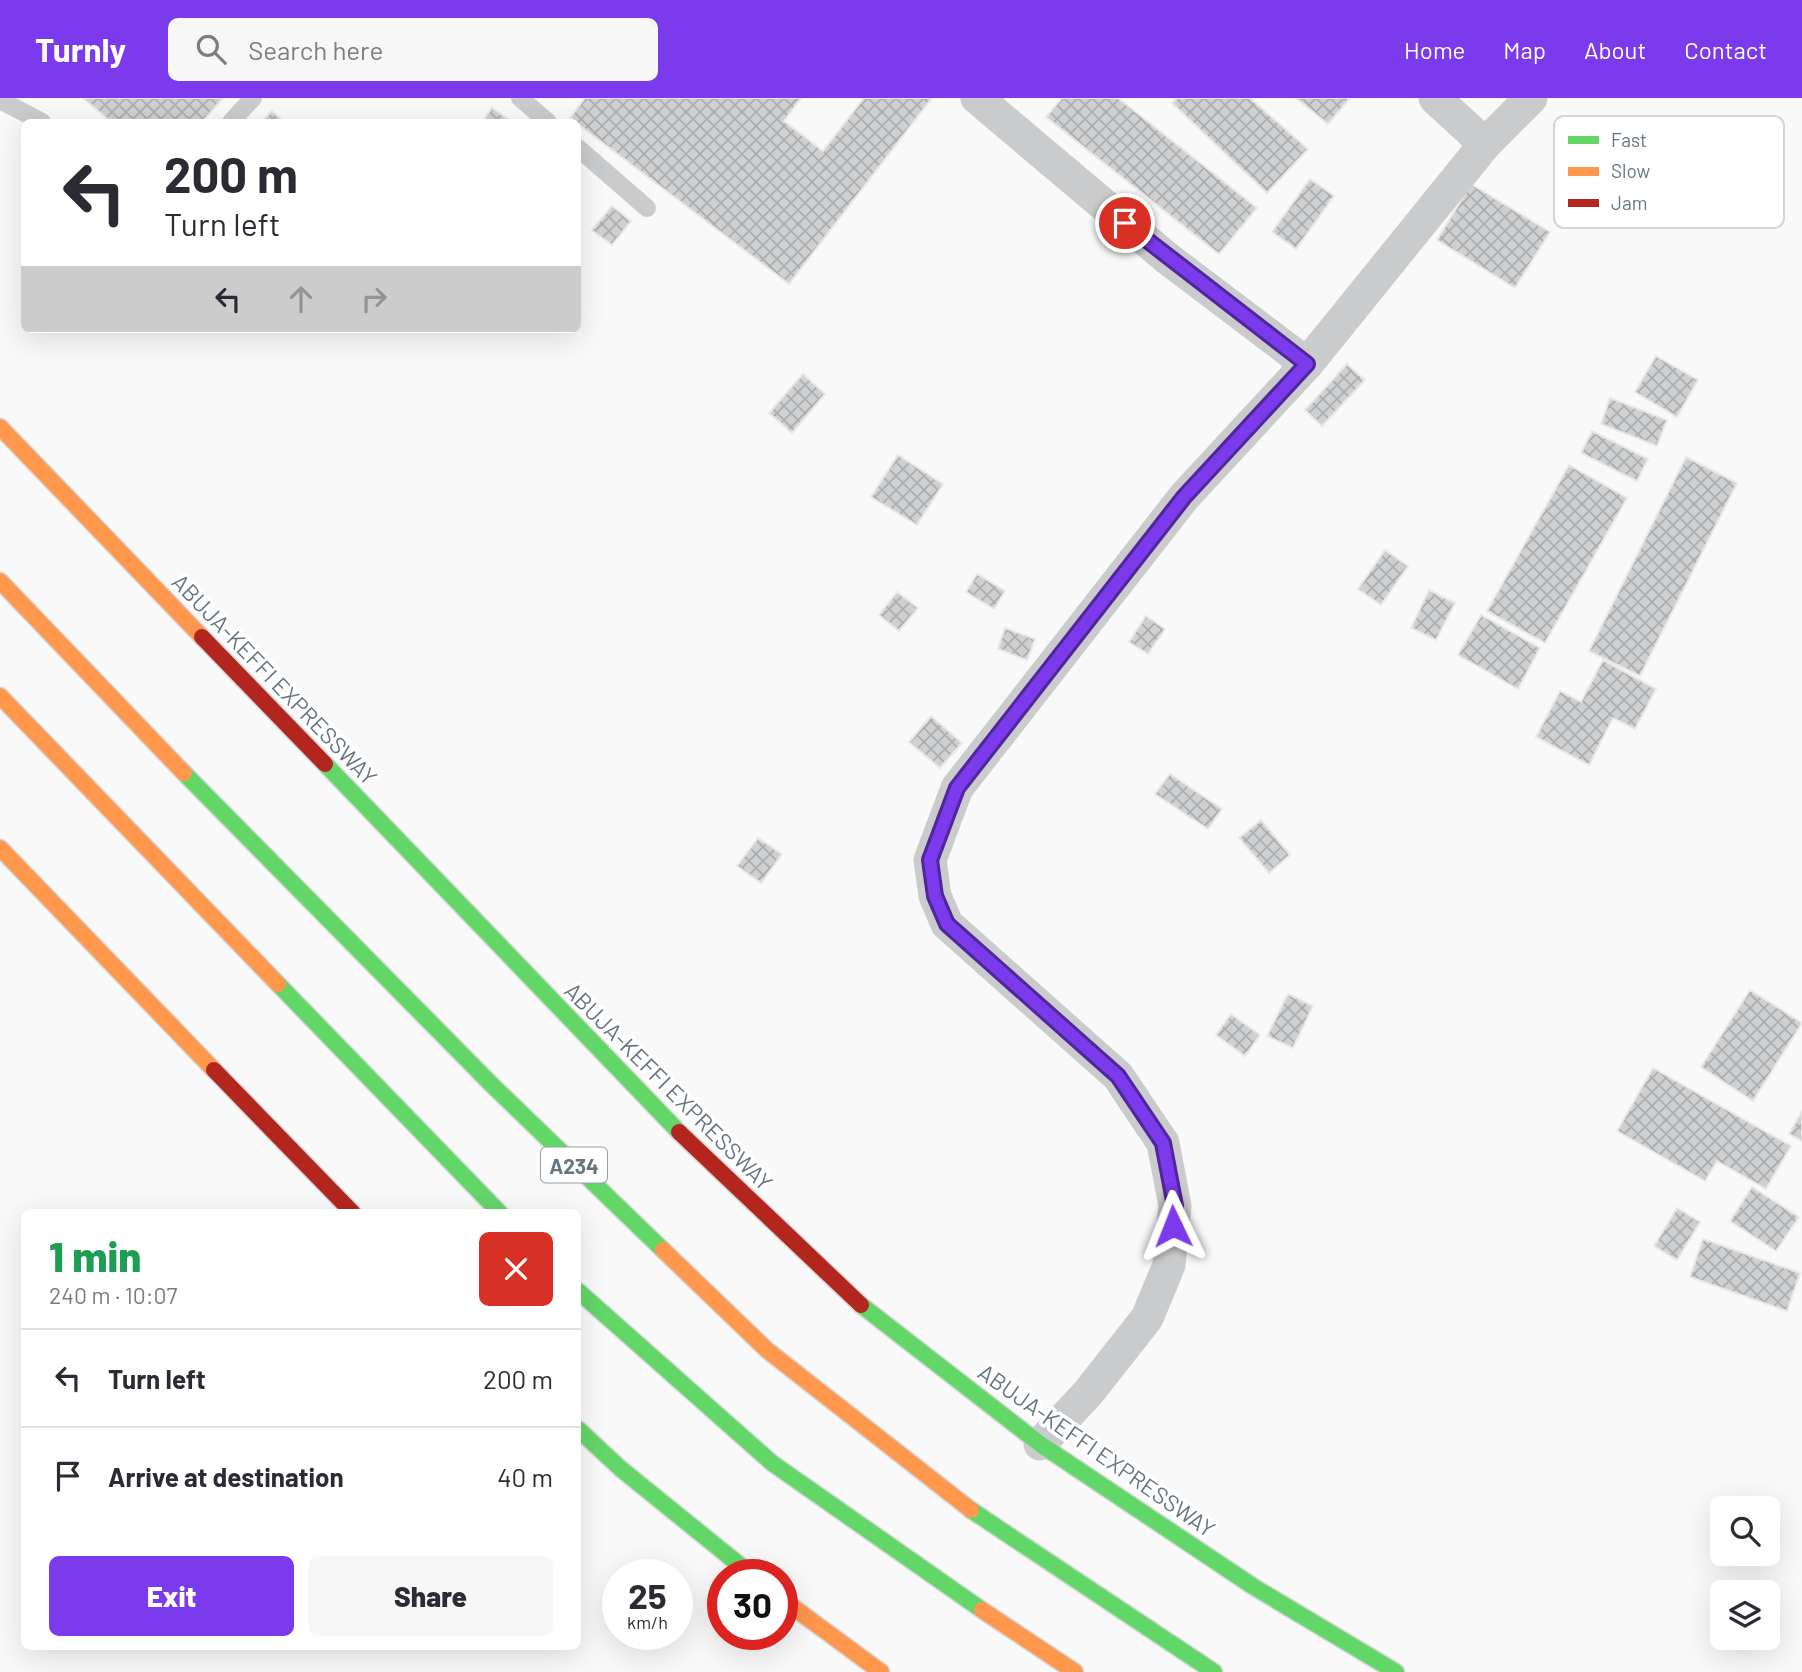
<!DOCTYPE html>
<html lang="en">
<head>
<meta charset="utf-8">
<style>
  :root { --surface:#fff; --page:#f7f7f7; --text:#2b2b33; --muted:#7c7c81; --line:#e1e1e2; --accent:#7c3aed }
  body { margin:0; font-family:Barlow,sans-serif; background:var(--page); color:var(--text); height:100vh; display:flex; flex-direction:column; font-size:26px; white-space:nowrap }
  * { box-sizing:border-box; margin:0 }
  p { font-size:23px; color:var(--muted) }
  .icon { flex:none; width:38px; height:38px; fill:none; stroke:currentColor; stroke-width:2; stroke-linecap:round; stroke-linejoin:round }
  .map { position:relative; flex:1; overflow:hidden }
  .drawer { position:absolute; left:21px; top:1111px; width:560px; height:441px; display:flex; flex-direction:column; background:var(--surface); border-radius:10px; box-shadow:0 7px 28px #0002 }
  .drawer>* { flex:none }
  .hud { position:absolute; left:21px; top:21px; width:560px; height:214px; border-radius:10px; box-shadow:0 7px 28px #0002; background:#fff; color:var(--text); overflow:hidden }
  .fabs { position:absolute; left:1710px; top:1398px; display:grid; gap:14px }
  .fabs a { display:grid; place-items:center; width:70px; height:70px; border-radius:10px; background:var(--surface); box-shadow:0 7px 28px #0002; font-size:35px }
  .speed { position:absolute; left:602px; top:1461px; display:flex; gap:14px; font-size:35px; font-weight:700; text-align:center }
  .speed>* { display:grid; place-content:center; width:91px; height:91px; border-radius:50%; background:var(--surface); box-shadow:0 7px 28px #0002; line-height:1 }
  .speed small { font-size:18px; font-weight:400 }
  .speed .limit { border:10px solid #d22; background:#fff; color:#111 }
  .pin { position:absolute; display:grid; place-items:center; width:60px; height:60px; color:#fff; margin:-30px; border:4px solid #fff; border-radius:50%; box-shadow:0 2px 7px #0007 }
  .me { position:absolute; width:77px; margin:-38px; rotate:358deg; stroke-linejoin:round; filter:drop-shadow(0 0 5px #0008) }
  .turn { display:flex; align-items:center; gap:24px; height:147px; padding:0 28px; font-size:32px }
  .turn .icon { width:91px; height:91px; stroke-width:2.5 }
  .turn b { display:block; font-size:49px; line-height:60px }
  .lanes { display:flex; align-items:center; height:66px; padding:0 28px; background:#0003; justify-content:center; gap:35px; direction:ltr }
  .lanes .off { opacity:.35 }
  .round { display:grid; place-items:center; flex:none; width:74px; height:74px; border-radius:10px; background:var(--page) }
  .summary { display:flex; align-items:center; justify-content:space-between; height:119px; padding:0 28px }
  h1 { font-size:42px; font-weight:800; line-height:52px; color:#1e9e55 }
  .button { display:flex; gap:14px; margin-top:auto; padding:14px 28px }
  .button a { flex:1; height:80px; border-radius:10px; background:var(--accent); color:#fff; font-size:28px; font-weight:800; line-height:80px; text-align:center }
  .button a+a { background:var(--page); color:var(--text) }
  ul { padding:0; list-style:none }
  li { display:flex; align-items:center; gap:21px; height:98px; padding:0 28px; border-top:2px solid var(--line) }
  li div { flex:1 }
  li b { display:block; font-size:26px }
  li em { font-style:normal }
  header { display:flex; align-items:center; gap:42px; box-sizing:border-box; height:98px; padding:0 35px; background:var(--accent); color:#fff }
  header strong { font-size:33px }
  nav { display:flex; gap:38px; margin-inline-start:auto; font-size:24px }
  .search { width:490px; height:63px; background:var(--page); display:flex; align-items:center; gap:18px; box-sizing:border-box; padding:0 24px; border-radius:10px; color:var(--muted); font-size:26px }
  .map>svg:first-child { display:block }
  .building { fill:url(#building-cross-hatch); stroke:#e8e8e8; stroke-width:2 }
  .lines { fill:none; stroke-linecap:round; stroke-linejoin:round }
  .fast-casing { stroke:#d5d6d6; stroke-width:19 }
  .slow-casing { stroke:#d5d6d6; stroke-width:19 }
  .jam-casing { stroke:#d5d6d6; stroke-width:19 }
  .lane { stroke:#cacbcc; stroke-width:18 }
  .street { stroke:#cacbcc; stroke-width:33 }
  .fast { stroke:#63d668; stroke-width:16 }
  .slow { stroke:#ff974d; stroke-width:16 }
  .jam { stroke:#b3261e; stroke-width:16 }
  .route-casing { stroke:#51269a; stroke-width:18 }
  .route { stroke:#7c3aed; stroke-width:12 }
  .labels { text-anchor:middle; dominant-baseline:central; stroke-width:7; stroke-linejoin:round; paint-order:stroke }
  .shield { fill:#fff; stroke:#959ea6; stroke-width:2 }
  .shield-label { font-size:21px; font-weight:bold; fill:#677580 }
  .street-label { font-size:23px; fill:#677580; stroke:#fff }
  .key { fill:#fff; stroke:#d1d6d9; stroke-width:2 }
  .key-label { font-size:19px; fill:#677580 }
</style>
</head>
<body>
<header>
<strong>Turnly</strong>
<div class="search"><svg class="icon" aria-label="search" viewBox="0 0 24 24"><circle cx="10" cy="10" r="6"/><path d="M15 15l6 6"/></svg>Search here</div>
<nav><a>Home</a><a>Map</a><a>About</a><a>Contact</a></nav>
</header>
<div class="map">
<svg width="1802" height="1574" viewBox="0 0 1802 1574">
  <defs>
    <pattern id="building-cross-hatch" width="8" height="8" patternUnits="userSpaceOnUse" patternTransform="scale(1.75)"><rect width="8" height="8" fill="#ced0d1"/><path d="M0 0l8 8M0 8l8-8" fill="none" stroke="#abadaf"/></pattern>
  </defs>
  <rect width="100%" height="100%" fill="#f9f9f9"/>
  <!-- building -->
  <g class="building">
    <polygon points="83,0 223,0 202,24 111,24"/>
    <polygon points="585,0 801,0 784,23 823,53 864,0 932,0 789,186 570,20"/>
    <polygon points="1062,0 1118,0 1257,110 1219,156 1046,19"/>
    <polygon points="1177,0 1250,0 1308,51 1267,95 1172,5"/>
    <polygon points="1296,0 1350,0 1328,26"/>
    <polygon points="492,10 513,24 482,24"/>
    <polygon points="272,13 284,24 261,24"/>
    <polygon points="1310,81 1334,98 1296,151 1272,134"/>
    <polygon points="1471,86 1550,134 1515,190 1437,142"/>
    <polygon points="612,108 631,123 612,147 592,132"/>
    <polygon points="1656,258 1698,282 1677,319 1635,294"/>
    <polygon points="1347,266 1365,282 1322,328 1305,312"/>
    <polygon points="803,276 825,296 792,335 769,315"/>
    <polygon points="1610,300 1667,322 1657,348 1601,326"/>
    <polygon points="1592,333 1648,361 1637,383 1581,355"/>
    <polygon points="898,357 943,386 917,427 871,399"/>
    <polygon points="1686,359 1737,385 1640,578 1589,553"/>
    <polygon points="1569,367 1627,400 1545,545 1487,513"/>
    <polygon points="1385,452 1408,468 1381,507 1358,491"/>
    <polygon points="977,476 1005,493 994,511 966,494"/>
    <polygon points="1429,492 1455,505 1436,542 1411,530"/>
    <polygon points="897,494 918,510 899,533 879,517"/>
    <polygon points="1481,517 1540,550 1518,591 1458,557"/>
    <polygon points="1146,518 1165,531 1148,556 1129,544"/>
    <polygon points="1005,530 1035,541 1027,562 998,551"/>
    <polygon points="1603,562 1656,591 1635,631 1613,620 1589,667 1536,639 1560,593 1581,604"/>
    <polygon points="931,618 962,645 940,670 909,644"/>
    <polygon points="1170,676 1222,711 1208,731 1155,696"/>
    <polygon points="1261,722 1290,757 1269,775 1239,740"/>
    <polygon points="758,740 782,756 761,785 737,768"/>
    <polygon points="1750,892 1802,925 1753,1003 1701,969"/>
    <polygon points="1288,896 1313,908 1293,950 1267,938"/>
    <polygon points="1231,916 1260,937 1245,958 1216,937"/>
    <polygon points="1653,970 1791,1048 1766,1091 1717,1063 1705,1083 1617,1033"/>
    <polygon points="1802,1013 1802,1043 1789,1036"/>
    <polygon points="1752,1089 1799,1119 1776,1153 1730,1123"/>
    <polygon points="1677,1110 1700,1124 1677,1162 1654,1148"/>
    <polygon points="1703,1141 1800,1175 1787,1213 1690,1179"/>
  </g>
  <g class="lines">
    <!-- fast casing -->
    <g class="fast-casing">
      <g id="fast">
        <polyline points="325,666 679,1034"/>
        <polyline points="184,675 492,987 663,1152"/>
        <polyline points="278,886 500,1115"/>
        <polyline points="578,1193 772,1365 982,1512"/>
        <polyline points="861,1207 1040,1346 1254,1489 1396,1574"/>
        <polyline points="578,1331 621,1371 752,1477"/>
        <polyline points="971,1412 1214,1574"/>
      </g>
    </g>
    <!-- slow casing -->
    <g class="slow-casing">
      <g id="slow">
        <polyline points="0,329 202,539"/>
        <polyline points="0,483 184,675"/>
        <polyline points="0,598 278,886"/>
        <polyline points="0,750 214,972"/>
        <polyline points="663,1152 767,1252 971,1412"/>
        <polyline points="782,1501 881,1574"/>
        <polyline points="982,1512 1075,1574"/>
      </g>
    </g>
    <!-- jam casing -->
    <g class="jam-casing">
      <g id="jam">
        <polyline points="202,539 325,666"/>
        <polyline points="214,972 353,1115"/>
        <polyline points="679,1034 861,1207"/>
      </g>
    </g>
    <!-- lane -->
    <g class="lane">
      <polyline points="520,0 548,24"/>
      <polyline points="0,2 42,24"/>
      <polyline points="231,24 253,0"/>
      <polyline points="578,50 647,110"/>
    </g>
    <!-- street -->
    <g class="street">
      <polyline points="977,0 1167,160 1307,266"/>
      <polyline points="1435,0 1485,46"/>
      <polyline points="1040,1346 1088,1295 1147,1220 1169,1167 1175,1108 1163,1045 1118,978 947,826 935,798 930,762 957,690 1184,399 1307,266 1485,46 1531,0"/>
    </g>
    <!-- fast -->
    <use href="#fast" class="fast"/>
    <!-- slow -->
    <use href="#slow" class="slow"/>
    <!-- jam -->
    <use href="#jam" class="jam"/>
  </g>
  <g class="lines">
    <!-- route casing -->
    <g class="route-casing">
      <polyline id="route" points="1125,125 1307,266 1184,399 957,690 930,762 935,798 947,826 1118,978 1163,1045 1175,1108 1173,1128"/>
    </g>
    <!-- route -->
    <use href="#route" class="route"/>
  </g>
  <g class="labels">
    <!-- shield labels -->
    <rect class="shield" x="541" y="1049.5" width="66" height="35" rx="5"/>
    <g class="shield-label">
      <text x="574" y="1067">A234</text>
    </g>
    <!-- street labels -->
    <g class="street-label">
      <text transform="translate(275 581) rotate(46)">ABUJA-KEFFI EXPRESSWAY</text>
      <text transform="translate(669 988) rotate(45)">ABUJA-KEFFI EXPRESSWAY</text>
      <text transform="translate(1097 1352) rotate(35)">ABUJA-KEFFI EXPRESSWAY</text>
    </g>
  </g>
  <!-- legend -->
  <rect x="1554" y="18" width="230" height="112" rx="10" class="key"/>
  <rect x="1568" y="38" width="31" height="8" fill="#63d668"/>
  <rect x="1568" y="69" width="31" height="9" fill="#ff974d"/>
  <rect x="1568" y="101" width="31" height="8" fill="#b3261e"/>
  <g class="key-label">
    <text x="1611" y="49">Fast</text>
    <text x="1611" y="80">Slow</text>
    <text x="1611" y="112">Jam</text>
  </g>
</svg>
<div class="fabs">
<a><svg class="icon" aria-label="search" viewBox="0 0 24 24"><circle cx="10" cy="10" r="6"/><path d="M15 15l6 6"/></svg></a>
<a><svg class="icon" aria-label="layers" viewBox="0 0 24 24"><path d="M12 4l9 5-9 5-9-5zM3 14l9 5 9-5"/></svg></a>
</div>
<div class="speed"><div>25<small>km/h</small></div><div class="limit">30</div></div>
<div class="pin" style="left:1125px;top:125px;background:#d93025"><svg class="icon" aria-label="arrive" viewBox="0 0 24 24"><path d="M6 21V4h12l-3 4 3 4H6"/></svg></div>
<svg class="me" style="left:1173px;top:1128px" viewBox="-20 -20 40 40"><path d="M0-17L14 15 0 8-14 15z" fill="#7c3aed" stroke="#fff" stroke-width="4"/></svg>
<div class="hud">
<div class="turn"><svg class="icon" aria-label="left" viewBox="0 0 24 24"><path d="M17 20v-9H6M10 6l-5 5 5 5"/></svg><div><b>200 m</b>Turn left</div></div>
<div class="lanes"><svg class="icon" aria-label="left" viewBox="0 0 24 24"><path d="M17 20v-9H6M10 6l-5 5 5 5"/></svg><svg class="icon off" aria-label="ahead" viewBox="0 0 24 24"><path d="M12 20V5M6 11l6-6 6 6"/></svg><svg class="icon off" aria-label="right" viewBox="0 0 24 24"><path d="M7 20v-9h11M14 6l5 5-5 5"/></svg></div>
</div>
<section class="drawer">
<div class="summary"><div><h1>1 min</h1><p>240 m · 10:07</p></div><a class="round" style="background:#d93025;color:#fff"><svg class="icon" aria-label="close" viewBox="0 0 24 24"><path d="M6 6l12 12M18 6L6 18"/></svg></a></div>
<ul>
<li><svg class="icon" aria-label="left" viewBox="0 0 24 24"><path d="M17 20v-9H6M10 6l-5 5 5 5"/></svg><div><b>Turn left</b></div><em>200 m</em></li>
<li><svg class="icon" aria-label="arrive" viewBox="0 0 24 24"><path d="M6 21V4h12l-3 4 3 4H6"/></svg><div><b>Arrive at destination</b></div><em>40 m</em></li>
</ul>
<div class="button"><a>Exit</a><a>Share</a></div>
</section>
</div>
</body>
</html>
